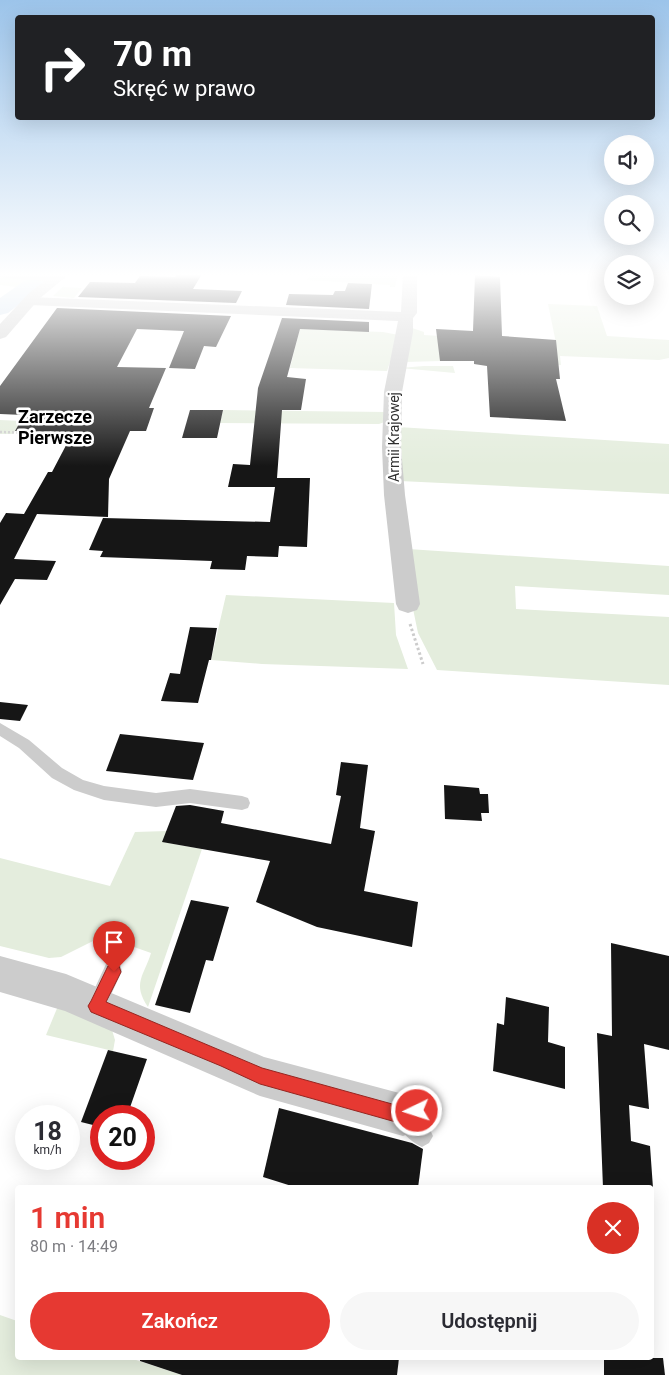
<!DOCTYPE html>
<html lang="pl">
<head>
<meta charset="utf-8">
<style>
  :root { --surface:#fff; --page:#f7f7f7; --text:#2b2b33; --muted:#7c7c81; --accent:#e63932 }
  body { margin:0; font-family:Roboto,sans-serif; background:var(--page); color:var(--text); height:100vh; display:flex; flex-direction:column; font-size:19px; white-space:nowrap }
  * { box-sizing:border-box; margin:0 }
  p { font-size:16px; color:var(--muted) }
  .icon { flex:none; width:28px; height:28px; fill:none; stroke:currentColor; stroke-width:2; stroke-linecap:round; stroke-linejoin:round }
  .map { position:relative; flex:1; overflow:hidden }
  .sheet { position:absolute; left:15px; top:1185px; width:639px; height:175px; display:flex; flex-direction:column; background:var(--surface); border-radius:5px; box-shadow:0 5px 20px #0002 }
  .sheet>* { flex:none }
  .banner { position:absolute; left:15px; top:15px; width:640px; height:105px; border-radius:5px; box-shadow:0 5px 20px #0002; background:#202124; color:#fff; overflow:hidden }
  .tools { position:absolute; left:604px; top:135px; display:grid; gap:10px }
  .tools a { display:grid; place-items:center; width:50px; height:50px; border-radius:50%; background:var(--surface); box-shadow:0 5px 20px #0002; font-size:25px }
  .speed { position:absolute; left:15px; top:1105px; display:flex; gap:10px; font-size:25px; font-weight:700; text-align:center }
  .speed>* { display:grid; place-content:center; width:65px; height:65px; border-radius:50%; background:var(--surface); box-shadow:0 5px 20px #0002; line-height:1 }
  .speed small { font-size:12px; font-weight:400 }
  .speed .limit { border:8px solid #d22; background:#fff; color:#111 }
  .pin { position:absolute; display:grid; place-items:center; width:42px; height:42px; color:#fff; margin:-51px -21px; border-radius:50% 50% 50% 0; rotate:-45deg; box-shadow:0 0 5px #0007 }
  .pin .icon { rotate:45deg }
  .me { position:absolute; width:55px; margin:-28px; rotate:266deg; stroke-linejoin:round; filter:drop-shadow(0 0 4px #0008) }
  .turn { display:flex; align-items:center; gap:18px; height:105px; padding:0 15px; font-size:22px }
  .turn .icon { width:65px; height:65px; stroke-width:2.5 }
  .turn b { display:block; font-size:35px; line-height:42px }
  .round { display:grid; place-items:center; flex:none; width:52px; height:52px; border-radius:26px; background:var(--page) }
  .headline { display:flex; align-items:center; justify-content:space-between; height:85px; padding:0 15px }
  h1 { font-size:30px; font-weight:600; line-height:38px; color:var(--accent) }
  .button { display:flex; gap:10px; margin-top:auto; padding:10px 15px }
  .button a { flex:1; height:58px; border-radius:30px; background:var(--accent); color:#fff; font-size:20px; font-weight:600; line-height:58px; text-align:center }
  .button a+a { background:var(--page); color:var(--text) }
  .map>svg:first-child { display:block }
  .green { fill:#e4eddd }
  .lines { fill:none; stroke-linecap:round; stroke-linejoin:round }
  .river { fill:#cadbec; fill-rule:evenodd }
  .building { fill:#161616 }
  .path-far1 { stroke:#ccc; stroke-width:2.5; stroke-dasharray:2 2; stroke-linecap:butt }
  .path { stroke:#ccc; stroke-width:3; stroke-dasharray:2.5 2.5; stroke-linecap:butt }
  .service { fill:#ccc; fill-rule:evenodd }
  .minor { fill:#ccc; fill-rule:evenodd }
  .tertiary { fill:#ccc; fill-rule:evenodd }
  .route { fill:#e63932; stroke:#962520 }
  .labels { text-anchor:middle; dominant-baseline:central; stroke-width:5; stroke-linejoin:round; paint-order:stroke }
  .far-street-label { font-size:14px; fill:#2f2f2f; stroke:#fff }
  .far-district-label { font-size:18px; font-weight:bold; fill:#000; stroke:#fff }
</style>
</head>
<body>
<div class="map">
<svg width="669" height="1375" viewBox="0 0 669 1375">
  <rect width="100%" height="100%" fill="#fff"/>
  <!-- green -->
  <g class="green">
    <polygon points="0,274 30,276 28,278 37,279 0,306 0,300 17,287 0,285"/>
    <polygon points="310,274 392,275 398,274 395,287 390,287 390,285 307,280"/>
    <polygon points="69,281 63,287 82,288 74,298 53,296"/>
    <polygon points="548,304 597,306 607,336 669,340 669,358 659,360 560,356 561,365 452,356 453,361 449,361 448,355 440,361 405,362 412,328 424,332 424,335 556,343"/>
    <polygon points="300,329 383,332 399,335 387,371 290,368"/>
    <polygon points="424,366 453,366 455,373 400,368"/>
    <polygon points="223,410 387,412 387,421 379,424 220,423"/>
    <polygon points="0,420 21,421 13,434 0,434"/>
    <polygon points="398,427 669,444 669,494 400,481"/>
    <polygon points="408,549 669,566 669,595 515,586 516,609 669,617 669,685 437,670 418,633 412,604"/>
    <polygon points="226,595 394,603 396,635 408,669 262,664 211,660"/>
    <path d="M 167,831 L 163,842 L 202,849 L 148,1007 C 132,983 144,976 151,953 L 103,936 L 61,957 L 49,958 L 0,946 L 0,858 L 110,886 L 135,832 Z"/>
    <polygon points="58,1006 112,1030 115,1040 113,1051 46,1035"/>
    <polygon points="0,1315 17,1321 18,1358 130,1358 182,1375 0,1375"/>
  </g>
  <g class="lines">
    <!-- river -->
    <polygon class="river" points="34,274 57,274 8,313 0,315 0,298"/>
  </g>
  <!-- building -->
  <g class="building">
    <polygon points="177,274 202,274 193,289 242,291 236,303 78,297 90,282 135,283 140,276 175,277"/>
    <polygon points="475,275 500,277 502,336 556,340 560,379 556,379 566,421 490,417 487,366 474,364 474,361 440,361 436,329 473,331"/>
    <polygon points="348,283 372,284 369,309 286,305 289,294 333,295 335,291 345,291"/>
    <polygon points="57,308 231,316 216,347 204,346 195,369 169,368 184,331 137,329 117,367 166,368 149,408 154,408 146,431 130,431 109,479 108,517 37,514 14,559 56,561 47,580 15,579 0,605 0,523 6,513 24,514 48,472 52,472 73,432 15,431 24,415 0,414 0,386"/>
    <polygon points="282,318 369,322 369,332 300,329 287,377 306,379 301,410 282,410 277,478 310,478 307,547 279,546 278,557 247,556 245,570 210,569 212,561 100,557 103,551 89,550 103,518 270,522 275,487 228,487 233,464 250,465 258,388"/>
    <polygon points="190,410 223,410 217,438 182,438"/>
    <polygon points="190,627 217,628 211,660 209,660 198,703 161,701 170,673 180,674"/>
    <polygon points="0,702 28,705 20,721 0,719"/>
    <polygon points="120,734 204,743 193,780 106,771"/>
    <polygon points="341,762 368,765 360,828 375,831 364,891 418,902 412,947 317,927 256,902 270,861 162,842 176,806 190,805 224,811 221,823 331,844 341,796 336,795"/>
    <polygon points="444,785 479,788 480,794 488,794 489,813 481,813 482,821 445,819"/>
    <polygon points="191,900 229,907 213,961 206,960 190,1013 155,1005"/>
    <polygon points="611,943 669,956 669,1050 644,1044 649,1109 629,1105 631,1141 650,1146 653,1188 603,1188 597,1033 612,1036"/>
    <polygon points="506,997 549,1007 548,1042 565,1047 565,1089 493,1071 497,1023 504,1025"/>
    <polygon points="108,1050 147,1059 127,1116 101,1116 101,1127 81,1122"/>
    <polygon points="279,1108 412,1143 423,1149 418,1188 298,1188 263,1177"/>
    <polygon points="140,1358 399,1358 397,1375 182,1375 140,1361"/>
    <polygon points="604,1358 663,1358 665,1375 604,1375"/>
  </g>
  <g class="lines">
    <!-- path-far1 -->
    <polyline class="path-far1" points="0,432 35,433"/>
    <!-- path -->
    <polyline class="path" points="410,624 423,664"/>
    <!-- service -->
    <g class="service">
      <polygon points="0,274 53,278 57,280 53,282 0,277"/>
      <polygon points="0,723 29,740 62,768 83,780 104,786 156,793 190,789 242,796 248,798 250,803 248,808 242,810 190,803 156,807 104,800 74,790 52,778 19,748 0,736"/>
      <polygon points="113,962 120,964 122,971 103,1012 96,1014 89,1012 87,1005 106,964"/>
      <path d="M 405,1108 C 417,1112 428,1124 433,1136 L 429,1143 L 422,1147 C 410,1142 399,1130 395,1118 L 398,1111 Z"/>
    </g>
    <!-- minor -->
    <g class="minor">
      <polygon points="403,274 417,274 417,313 413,318 413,332 402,392 401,447 405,495 420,604 417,610 408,613 399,610 396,604 384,495 382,447 384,392 398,321 30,305 23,301 30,297 401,312"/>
      <polygon points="0,956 66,974 264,1057 403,1094 418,1100 424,1115 418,1130 403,1136 260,1096 65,1011 0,992"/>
    </g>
    <!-- tertiary -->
    <polygon class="tertiary" points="54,274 69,274 39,299 6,337 0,339 0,324 29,293"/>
  </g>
  <!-- sky -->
  <linearGradient id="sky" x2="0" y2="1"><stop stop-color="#9cc4ea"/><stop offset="0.59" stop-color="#fff"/><stop offset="1" stop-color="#fff" stop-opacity="0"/></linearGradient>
  <rect width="669" height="466" fill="url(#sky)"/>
  <!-- route -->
  <polygon class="route" points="114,964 119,966 121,972 106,1002 262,1068 403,1107 417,1102 423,1105 426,1111 423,1117 403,1124 260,1084 221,1066 91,1012 88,1006 91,1001 108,966"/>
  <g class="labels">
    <!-- far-street labels -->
    <g class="far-street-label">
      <text transform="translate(394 437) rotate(-90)">Armii Krajowej</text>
    </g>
    <!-- far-district labels -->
    <g class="far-district-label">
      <text x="55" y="416">Zarzecze<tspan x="55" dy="21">Pierwsze</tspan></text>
    </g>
  </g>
</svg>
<div class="tools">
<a><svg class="icon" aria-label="sound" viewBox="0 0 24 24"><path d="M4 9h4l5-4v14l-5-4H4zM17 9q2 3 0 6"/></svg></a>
<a><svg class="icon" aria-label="search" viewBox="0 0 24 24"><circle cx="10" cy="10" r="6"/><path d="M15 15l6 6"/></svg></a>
<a><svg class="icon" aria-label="layers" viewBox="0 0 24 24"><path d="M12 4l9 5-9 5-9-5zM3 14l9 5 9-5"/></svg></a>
</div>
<div class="speed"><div>18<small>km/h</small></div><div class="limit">20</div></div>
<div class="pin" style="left:114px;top:972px;background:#d93025"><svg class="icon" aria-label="arrive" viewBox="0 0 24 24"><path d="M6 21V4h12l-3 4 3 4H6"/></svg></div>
<svg class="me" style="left:417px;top:1111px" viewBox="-20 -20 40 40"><circle r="17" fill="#e63932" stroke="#fff" stroke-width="3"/><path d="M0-11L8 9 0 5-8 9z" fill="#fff"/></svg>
<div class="banner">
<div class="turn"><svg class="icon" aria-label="right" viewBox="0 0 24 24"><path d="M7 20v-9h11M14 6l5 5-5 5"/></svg><div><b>70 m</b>Skręć w prawo</div></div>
</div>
<section class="sheet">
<div class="headline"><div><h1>1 min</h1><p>80 m · 14:49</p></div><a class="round" style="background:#d93025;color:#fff"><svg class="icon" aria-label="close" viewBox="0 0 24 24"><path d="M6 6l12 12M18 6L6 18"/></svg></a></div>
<div class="button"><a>Zakończ</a><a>Udostępnij</a></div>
</section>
</div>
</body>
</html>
